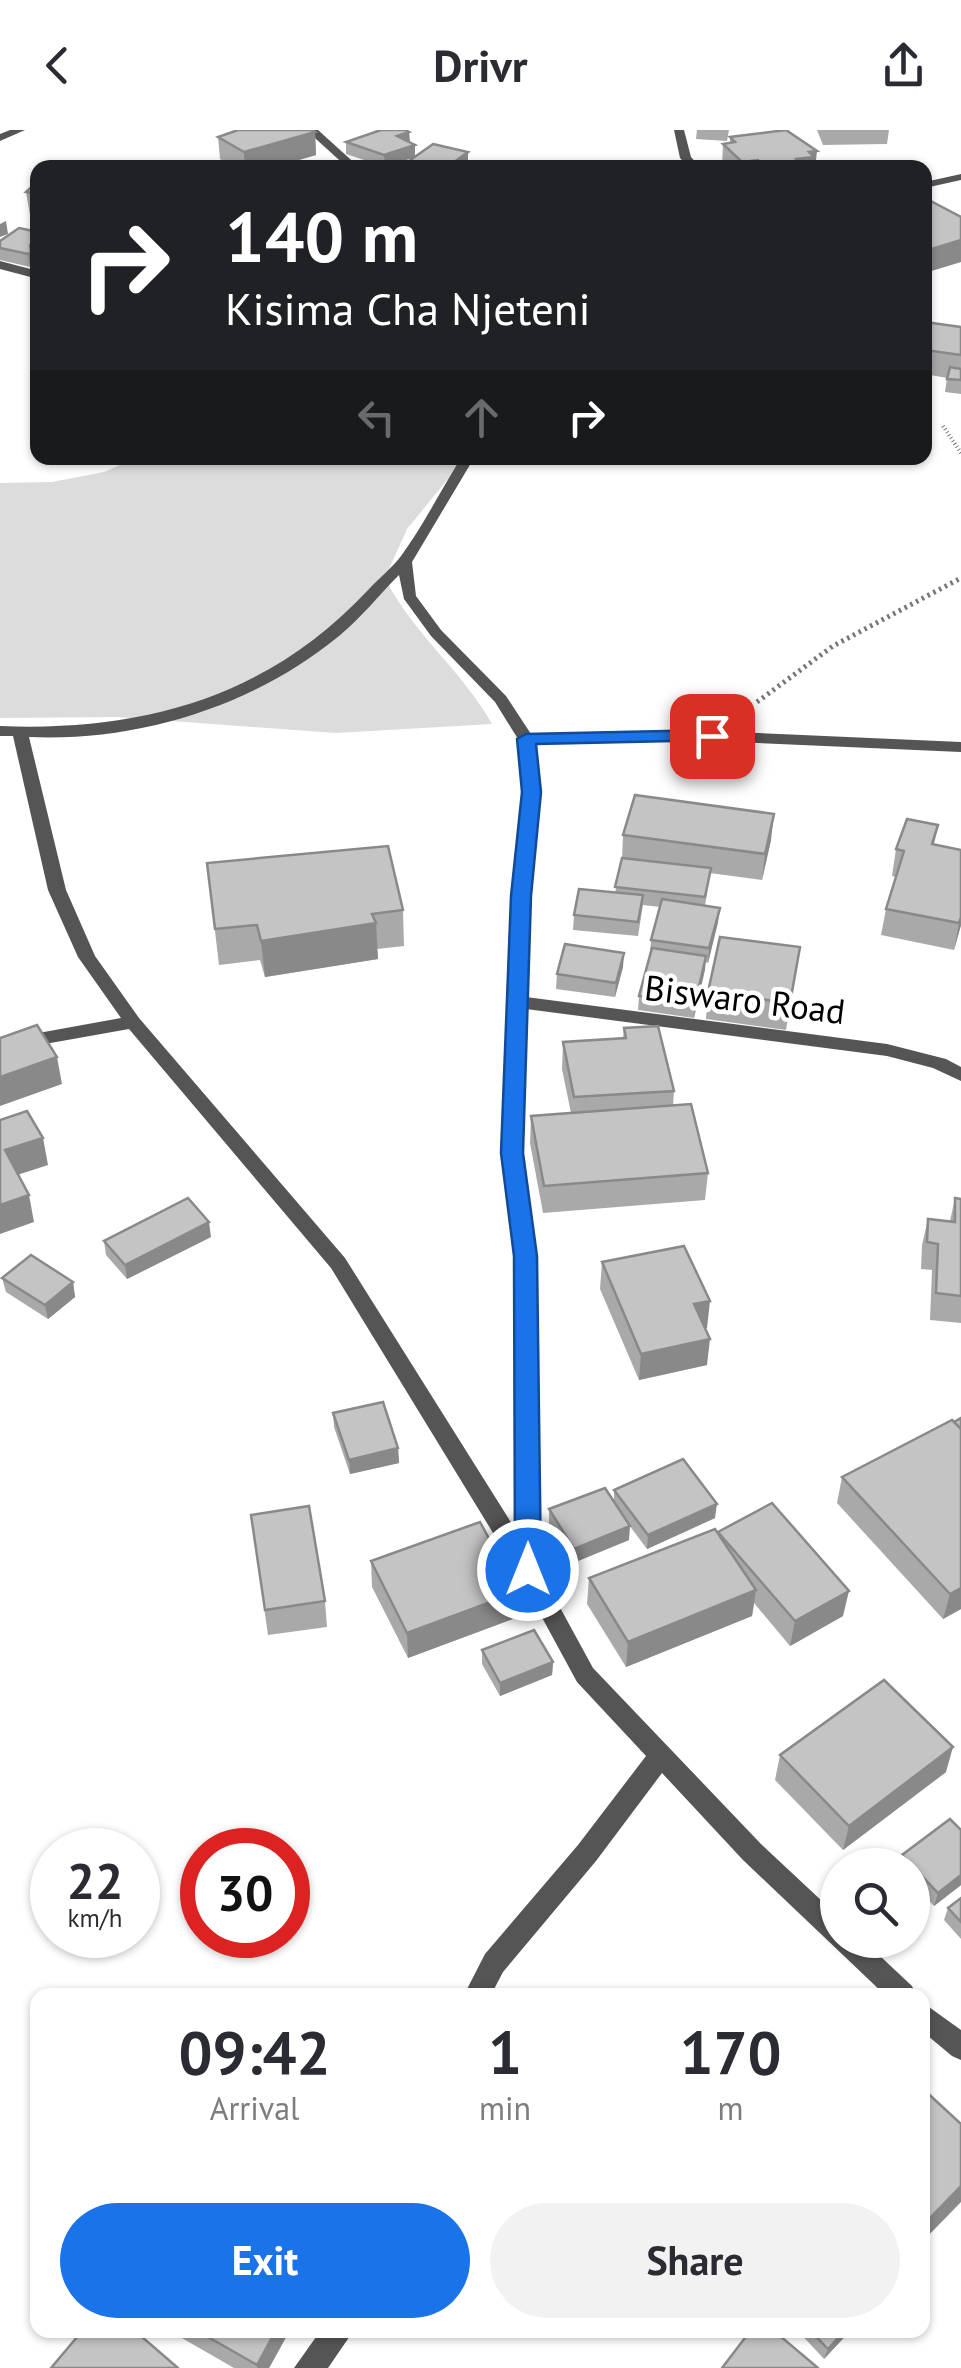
<!DOCTYPE html>
<html lang="en">
<head>
<meta charset="utf-8">
<style>
  :root { --surface:#fff; --page:#f2f2f3; --text:#2b2b33; --muted:#7c7c81; --accent:#1a73e8 }
  body { margin:0; font-family:"PT Sans",sans-serif; background:var(--page); color:var(--text); height:100vh; display:flex; flex-direction:column; font-size:38px; white-space:nowrap }
  * { box-sizing:border-box; margin:0 }
  p { font-size:32px; color:var(--muted) }
  .icon { flex:none; width:55px; height:55px; fill:none; stroke:currentColor; stroke-width:2; stroke-linecap:round; stroke-linejoin:round }
  .map { position:relative; flex:1; overflow:hidden }
  .sheet { position:absolute; left:30px; top:1858px; width:900px; height:350px; display:flex; flex-direction:column; background:var(--surface); border-radius:20px; box-shadow:0 2px 8px #0004 }
  .sheet>* { flex:none }
  .guide { position:absolute; left:30px; top:30px; width:902px; height:305px; border-radius:20px; box-shadow:0 2px 8px #0004; background:#202124; color:#fff; overflow:hidden }
  .fabs { position:absolute; left:820px; top:1718px; display:grid; gap:20px }
  .fabs a { display:grid; place-items:center; width:110px; height:110px; border-radius:50%; background:var(--surface); box-shadow:0 2px 8px #0004; font-size:50px }
  .speed { position:absolute; left:30px; top:1698px; display:flex; gap:20px; font-size:50px; font-weight:700; text-align:center }
  .speed>* { display:grid; place-content:center; width:130px; height:130px; border-radius:50%; background:var(--surface); box-shadow:0 2px 8px #0004; line-height:1 }
  .speed small { font-size:25px; font-weight:400 }
  .speed .limit { border:15px solid #d22; background:#fff; color:#111 }
  .pin { position:absolute; display:grid; place-items:center; width:85px; height:85px; color:#fff; margin:-42px; border-radius:20px; box-shadow:0 5px 15px #0006 }
  .me { position:absolute; width:110px; margin:-55px; rotate:0deg; stroke-linejoin:round; filter:drop-shadow(0 0 8px #0008) }
  .turn { display:flex; align-items:center; gap:35px; height:210px; padding:0 30px; font-size:45px }
  .turn .icon { width:130px; height:130px; stroke-width:2.5 }
  .turn b { display:block; font-size:70px; line-height:85px }
  .lanes { display:flex; align-items:center; height:95px; padding:0 30px; background:#0003; justify-content:center; gap:50px; direction:ltr }
  .lanes .off { opacity:.35 }
  .eta { display:flex; justify-content:space-evenly; align-items:center; height:170px; text-align:center }
  .eta b { font-size:60px; font-weight:700; line-height:70px }
  .cta { display:flex; gap:20px; margin-top:auto; padding:20px 30px }
  .cta a { flex:1; height:115px; border-radius:60px; background:var(--accent); color:#fff; font-size:40px; font-weight:700; line-height:115px; text-align:center }
  .cta a+a { background:var(--page); color:var(--text) }
  header { display:flex; justify-content:space-between; align-items:center; height:130px; padding:0 30px; background:var(--surface); font-size:45px; font-weight:700 }
  .map>svg:first-child { display:block }
  .green { fill:#dcdcdc }
  .lines { fill:none; stroke-linecap:round; stroke-linejoin:round }
  .path-far1 { stroke:#777; stroke-width:4; stroke-dasharray:1 2.5; stroke-linecap:butt }
  .path { stroke:#777; stroke-width:5; stroke-dasharray:2.5 4; stroke-linecap:butt }
  .street { fill:#555; fill-rule:evenodd }
  .wall { fill:#a9a9a9 }
  .shaded-wall { fill:#898989 }
  .building { fill:#c4c4c4; stroke:#898989; stroke-width:2.5 }
  .route { fill:#1a73e8; stroke:#114b97; stroke-width:2.5 }
  .labels { text-anchor:middle; dominant-baseline:central; stroke-width:9; stroke-linejoin:round; paint-order:stroke }
  .street-label { font-size:35px; fill:#000; stroke:#fff }
</style>
</head>
<body>
<header><svg class="icon" aria-label="back" viewBox="0 0 24 24"><path d="M15 5l-7 7 7 7"/></svg>Drivr<svg class="icon" aria-label="share" viewBox="0 0 24 24"><path d="M12 15V3M7 8l5-5 5 5M5 13v7h14v-7"/></svg></header>
<div class="map">
<svg width="961" height="2238" viewBox="0 0 961 2238">
  <rect width="100%" height="100%" fill="#fff"/>
  <!-- green -->
  <path class="green" d="M 136,328 L 465,328 L 407,399 L 385,448 C 412,503 462,540 492,594 L 336,603 L 117,587 L 0,588 L 0,353 L 52,352 L 104,342 Z"/>
  <g class="lines">
    <!-- path-far1 -->
    <polyline class="path-far1" points="943,296 961,323"/>
    <!-- path -->
    <polyline class="path" points="757,572 833,516 961,448"/>
    <!-- street -->
    <g class="street">
      <polygon points="10,0 25,0 0,11 0,4"/>
      <polygon points="306,0 318,0 360,38 348,38"/>
      <polygon points="674,0 684,0 691,27 701,38 689,38 680,28"/>
      <polygon points="961,44 961,50 925,58 925,52"/>
      <polygon points="0,131 38,141 38,149 0,139"/>
      <path d="M 461,328 L 474,328 L 412,432 L 416,466 L 441,500 L 506,566 L 531,604 L 712,601 L 961,612 L 961,622 L 712,611 L 534,614 L 540,662 L 530,766 L 526,867 L 887,914 L 946,929 L 961,937 L 961,951 L 933,938 L 887,926 L 526,879 L 522,1023 L 536,1126 L 539,1439 L 593,1538 L 761,1714 L 838,1786 L 838,1810 L 863,1810 L 912,1856 L 916,1865 L 885,1865 L 743,1730 L 662,1643 L 596,1731 L 503,1842 L 491,1865 L 464,1865 L 485,1824 L 578,1715 L 646,1626 L 577,1552 L 520,1447 L 331,1138 L 129,899 L 0,922 L 0,910 L 121,888 L 78,827 L 48,760 L 13,606 L 0,606 L 0,596 C 143,602 269,567 369,459 C 379,448 392,438 401,426 C 423,396 441,360 461,328 ZM 399,445 L 404,469 L 431,506 L 495,572 L 518,609 L 524,662 L 512,766 L 502,1023 L 516,1126 L 517,1402 L 345,1128 L 139,888 L 95,826 L 66,760 L 29,607 C 138,612 254,576 339,506 C 362,487 379,465 399,445 Z"/>
      <polygon points="922,1872 961,1900 961,1930 952,1926 922,1901"/>
      <polygon points="321,2200 354,2200 328,2238 294,2238"/>
    </g>
  </g>
  <!-- wall -->
  <g class="wall">
    <polygon points="697,0 729,0 727,11 696,9"/>
    <polygon points="817,0 889,0 887,14 823,15"/>
    <polygon points="315,2 316,25 271,38 234,38 220,29 218,7"/>
    <polygon points="409,2 410,12 415,15 415,27 468,34 463,38 409,38 409,31 414,27 385,37 346,24 346,12"/>
    <polygon points="730,7 815,38 723,38 722,36 723,14 730,13"/>
    <polygon points="38,51 38,86 30,85 26,62"/>
    <polygon points="38,102 38,140 34,139 33,135 30,137 0,130 0,111"/>
    <polygon points="925,192 961,197 961,264 945,262 947,248 925,244"/>
    <polygon points="938,695 934,715 961,720 961,795 954,820 881,805 886,779 896,747 892,746 896,719"/>
    <polygon points="623,705 771,710 762,750 710,743 705,776 718,792 708,833 705,832 694,888 638,880 639,866 650,824 651,810 660,777 643,775 638,806 573,800 574,785 615,763 622,730"/>
    <polygon points="207,733 403,780 404,816 377,819 378,829 265,847 260,830 219,835"/>
    <polygon points="800,817 786,900 706,889 708,862"/>
    <polygon points="623,837 615,867 556,859 557,844"/>
    <polygon points="624,898 674,961 673,976 708,1043 705,1070 543,1083 530,1013 531,986 571,983 562,939 563,912 623,908"/>
    <polygon points="955,1068 961,1069 961,1193 930,1190 932,1140 921,1139 922,1115 928,1089 950,1091"/>
    <polygon points="211,1107 127,1149 106,1125 104,1111"/>
    <polygon points="602,1132 707,1198 705,1198 707,1235 639,1250 600,1159"/>
    <polygon points="2,1148 73,1152 75,1167 48,1189 6,1162"/>
    <polygon points="333,1283 398,1318 399,1333 350,1344 334,1297"/>
    <polygon points="961,1288 961,1479 943,1489 837,1373 842,1347"/>
    <polygon points="614,1360 715,1388 647,1419 629,1395 629,1410 573,1433 549,1393 549,1379 614,1371"/>
    <polygon points="251,1385 325,1471 327,1497 268,1505"/>
    <polygon points="718,1403 843,1486 790,1516 754,1473 752,1486 626,1537 587,1474 589,1448"/>
    <polygon points="371,1431 518,1462 518,1487 408,1528 372,1457"/>
    <polygon points="482,1520 553,1532 552,1545 500,1566 482,1534"/>
    <polygon points="780,1625 946,1642 843,1720 775,1650"/>
    <polygon points="961,1700 961,1755 934,1776 912,1753 912,1735 899,1735 902,1725"/>
    <polygon points="961,1768 961,1809 944,1790 948,1778"/>
    <polygon points="168,2200 290,2200 269,2238 234,2238"/>
    <polygon points="797,2200 851,2200 824,2229"/>
  </g>
  <!-- shaded-wall -->
  <g class="shaded-wall">
    <polygon points="315,2 316,25 271,38 245,38 244,22"/>
    <polygon points="409,2 410,14 397,6"/>
    <polygon points="415,15 415,27 385,37 384,25"/>
    <polygon points="817,21 815,38 767,38 796,29 809,22"/>
    <polygon points="468,22 468,34 463,38 446,38"/>
    <polygon points="758,30 758,38 742,38 742,32"/>
    <polygon points="6,91 8,104 0,107 0,94"/>
    <polygon points="961,110 961,132 925,143 925,121"/>
    <polygon points="31,122 33,135 30,137 28,124"/>
    <polygon points="774,684 771,710 762,750 765,724"/>
    <polygon points="720,778 718,792 708,833 709,818"/>
    <polygon points="961,787 961,795 954,820 959,793"/>
    <polygon points="376,793 378,829 265,847 261,811"/>
    <polygon points="624,823 623,837 615,867 616,853"/>
    <polygon points="706,826 705,840 694,888 695,874"/>
    <polygon points="57,927 62,954 0,976 0,947"/>
    <polygon points="43,1008 48,1035 11,1047 5,1020"/>
    <polygon points="29,1065 34,1092 0,1104 0,1075"/>
    <polygon points="209,1092 211,1107 127,1149 125,1135"/>
    <polygon points="73,1152 75,1167 48,1189 45,1175"/>
    <polygon points="710,1171 707,1198 691,1201 694,1174"/>
    <polygon points="710,1209 707,1235 639,1250 641,1224"/>
    <polygon points="398,1318 399,1333 350,1344 349,1330"/>
    <polygon points="717,1374 715,1388 647,1419 648,1405"/>
    <polygon points="630,1396 629,1410 573,1433 574,1419"/>
    <polygon points="961,1458 961,1479 943,1489 950,1464"/>
    <polygon points="756,1460 752,1486 626,1537 628,1512"/>
    <polygon points="849,1461 843,1486 790,1516 795,1491"/>
    <polygon points="518,1462 518,1487 408,1528 407,1503"/>
    <polygon points="553,1532 552,1545 500,1566 500,1553"/>
    <polygon points="953,1617 946,1642 843,1720 849,1696"/>
    <polygon points="961,1745 961,1755 934,1776 938,1763"/>
    <polygon points="961,2056 961,2072 922,2112 922,2096"/>
    <polygon points="276,2200 290,2200 269,2238 257,2238 257,2235"/>
    <polygon points="845,2200 851,2200 824,2229 828,2219"/>
  </g>
  <!-- building -->
  <g class="building">
    <polygon points="238,0 311,0 315,2 244,22 218,7"/>
    <polygon points="381,0 405,0 409,2 397,6 415,15 384,25 346,12"/>
    <polygon points="786,0 817,21 809,22 814,27 796,29 799,33 766,38 758,30 742,32 723,14 735,12 730,7"/>
    <polygon points="433,14 468,22 446,38 436,38 409,31"/>
    <polygon points="77,35 99,38 74,38"/>
    <polygon points="38,51 38,64 26,62"/>
    <polygon points="925,68 961,87 961,110 925,121"/>
    <polygon points="19,98 38,102 38,112 30,115 31,122 28,124 0,118 0,111"/>
    <polygon points="925,192 961,197 961,225 925,220"/>
    <polygon points="950,237 961,239 961,250 947,249"/>
    <polygon points="635,665 774,684 765,724 623,705"/>
    <polygon points="907,689 938,695 932,714 961,720 961,787 959,793 886,779 904,721 896,719"/>
    <polygon points="388,716 403,780 372,784 376,793 261,811 257,795 215,799 207,733"/>
    <polygon points="622,728 711,738 705,767 615,757"/>
    <polygon points="579,759 643,765 638,792 574,785"/>
    <polygon points="662,769 720,778 709,818 651,810"/>
    <polygon points="720,807 800,817 790,873 708,862"/>
    <polygon points="565,814 624,823 616,853 557,844"/>
    <polygon points="652,818 706,826 695,874 639,866"/>
    <polygon points="37,895 57,927 0,947 0,908"/>
    <polygon points="658,896 674,961 574,967 563,912 626,908 624,898"/>
    <polygon points="691,974 708,1043 544,1056 531,986"/>
    <polygon points="27,981 43,1008 5,1020 29,1065 0,1075 0,990"/>
    <polygon points="188,1068 209,1092 125,1135 104,1111"/>
    <polygon points="955,1068 961,1069 961,1166 936,1163 938,1114 927,1112 928,1089 955,1092"/>
    <polygon points="684,1116 710,1171 694,1174 710,1209 641,1224 602,1132"/>
    <polygon points="31,1125 73,1152 45,1175 2,1148"/>
    <polygon points="383,1272 398,1318 349,1330 333,1283"/>
    <polygon points="961,1288 961,1299 954,1292"/>
    <polygon points="952,1290 961,1299 961,1458 950,1464 842,1347"/>
    <polygon points="683,1329 717,1374 648,1405 614,1360"/>
    <polygon points="605,1358 630,1396 574,1419 549,1379"/>
    <polygon points="772,1373 849,1461 795,1491 718,1402"/>
    <polygon points="309,1376 325,1471 265,1480 251,1385"/>
    <polygon points="480,1392 518,1462 407,1503 371,1431"/>
    <polygon points="715,1399 756,1460 628,1512 589,1448"/>
    <polygon points="534,1500 553,1532 500,1553 482,1520"/>
    <polygon points="884,1550 953,1617 849,1696 780,1625"/>
    <polygon points="950,1689 961,1700 961,1745 938,1763 902,1725"/>
    <polygon points="961,1768 961,1792 948,1778"/>
    <polygon points="922,1958 961,1994 961,2056 922,2096"/>
    <polygon points="83,2200 134,2200 178,2238 51,2238"/>
    <polygon points="196,2200 276,2200 257,2235"/>
    <polygon points="751,2200 773,2200 818,2238 722,2238"/>
    <polygon points="810,2200 845,2200 828,2219"/>
  </g>
  <!-- route -->
  <polygon class="route" points="712,600 719,602 719,610 536,614 541,662 531,766 523,1023 537,1126 541,1440 528,1450 515,1440 514,1126 501,1023 511,766 522,662 517,609 526,604"/>
  <g class="labels">
    <!-- street labels -->
    <g class="street-label">
      <text transform="translate(745 869) rotate(7)">Biswaro Road</text>
    </g>
  </g>
</svg>
<div class="fabs">
<a><svg class="icon" aria-label="search" viewBox="0 0 24 24"><circle cx="10" cy="10" r="6"/><path d="M15 15l6 6"/></svg></a>
</div>
<div class="speed"><div>22<small>km/h</small></div><div class="limit">30</div></div>
<div class="pin" style="left:712px;top:606px;background:#d93025"><svg class="icon" aria-label="arrive" viewBox="0 0 24 24"><path d="M6 21V4h12l-3 4 3 4H6"/></svg></div>
<svg class="me" style="left:528px;top:1440px" viewBox="-20 -20 40 40"><circle r="17" fill="#1a73e8" stroke="#fff" stroke-width="3"/><path d="M0-11L8 9 0 5-8 9z" fill="#fff"/></svg>
<div class="guide">
<div class="turn"><svg class="icon" aria-label="right" viewBox="0 0 24 24"><path d="M7 20v-9h11M14 6l5 5-5 5"/></svg><div><b>140 m</b>Kisima Cha Njeteni</div></div>
<div class="lanes"><svg class="icon off" aria-label="left" viewBox="0 0 24 24"><path d="M17 20v-9H6M10 6l-5 5 5 5"/></svg><svg class="icon off" aria-label="ahead" viewBox="0 0 24 24"><path d="M12 20V5M6 11l6-6 6 6"/></svg><svg class="icon" aria-label="right" viewBox="0 0 24 24"><path d="M7 20v-9h11M14 6l5 5-5 5"/></svg></div>
</div>
<section class="sheet">
<div class="eta">
<div><b>09:42</b><p>Arrival</p></div>
<div><b>1</b><p>min</p></div>
<div><b>170</b><p>m</p></div>
</div>
<div class="cta"><a>Exit</a><a>Share</a></div>
</section>
</div>
</body>
</html>
